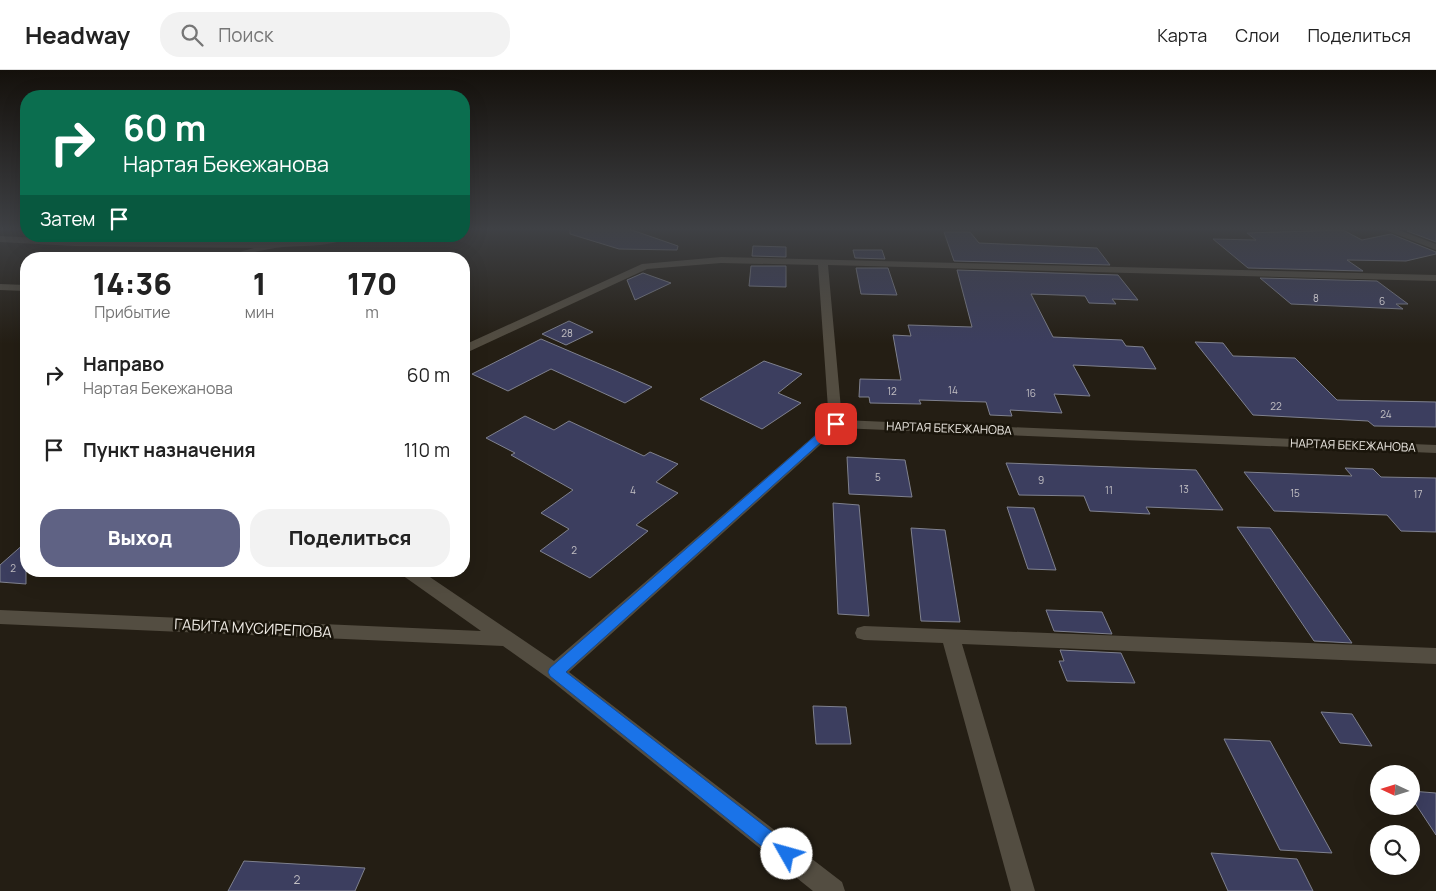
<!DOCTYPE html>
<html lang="ru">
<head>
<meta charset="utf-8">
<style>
  :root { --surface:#fff; --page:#f2f2f2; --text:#222; --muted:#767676; --line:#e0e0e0; --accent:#5f6284 }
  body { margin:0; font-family:Manrope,sans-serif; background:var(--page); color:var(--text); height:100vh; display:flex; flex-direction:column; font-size:19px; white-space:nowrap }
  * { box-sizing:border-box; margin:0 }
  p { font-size:16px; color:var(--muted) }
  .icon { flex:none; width:28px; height:28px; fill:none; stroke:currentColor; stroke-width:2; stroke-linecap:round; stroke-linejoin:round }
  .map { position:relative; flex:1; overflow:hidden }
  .panel { position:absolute; left:20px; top:182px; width:450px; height:325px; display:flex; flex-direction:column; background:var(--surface); border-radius:20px; box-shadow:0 5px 20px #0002 }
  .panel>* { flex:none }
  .hud { position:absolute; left:20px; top:20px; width:450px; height:152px; border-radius:20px; box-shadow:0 5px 20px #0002; background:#0b6e4f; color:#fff; overflow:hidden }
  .needle { width:32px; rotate:274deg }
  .fabs { position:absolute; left:1370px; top:695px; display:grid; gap:10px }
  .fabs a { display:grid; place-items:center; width:50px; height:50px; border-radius:50%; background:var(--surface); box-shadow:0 5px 20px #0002; font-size:25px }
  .pin { position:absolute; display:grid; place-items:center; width:42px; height:42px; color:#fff; margin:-21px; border-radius:10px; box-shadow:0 2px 8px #0006 }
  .me { position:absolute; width:55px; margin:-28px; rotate:308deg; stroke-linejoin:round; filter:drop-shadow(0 0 4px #0008) }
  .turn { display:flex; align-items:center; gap:18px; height:105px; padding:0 20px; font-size:22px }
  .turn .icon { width:65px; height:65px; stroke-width:2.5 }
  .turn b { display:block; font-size:35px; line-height:42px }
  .then { display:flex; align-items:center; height:48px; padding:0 20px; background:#0003; gap:10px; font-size:19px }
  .eta { display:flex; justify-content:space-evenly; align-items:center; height:85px; text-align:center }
  .eta b { font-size:30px; font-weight:800; line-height:35px }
  .action { display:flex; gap:10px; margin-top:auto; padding:10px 20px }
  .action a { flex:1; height:58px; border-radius:20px; background:var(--accent); color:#fff; font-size:20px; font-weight:800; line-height:58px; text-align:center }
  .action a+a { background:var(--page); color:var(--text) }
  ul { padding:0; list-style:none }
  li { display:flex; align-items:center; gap:15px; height:75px; padding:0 20px }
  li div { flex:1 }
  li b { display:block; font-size:19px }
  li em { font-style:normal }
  header { display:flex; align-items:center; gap:30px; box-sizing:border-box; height:70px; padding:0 25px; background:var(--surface); border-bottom:1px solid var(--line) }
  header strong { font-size:24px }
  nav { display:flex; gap:28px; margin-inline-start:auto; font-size:18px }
  .search { width:350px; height:45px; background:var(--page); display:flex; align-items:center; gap:12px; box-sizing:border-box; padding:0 18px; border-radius:20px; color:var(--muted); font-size:19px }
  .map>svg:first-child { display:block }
  .building { fill:#3c3e5f; stroke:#7f818e }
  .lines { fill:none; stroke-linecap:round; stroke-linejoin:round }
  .minor { fill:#534d41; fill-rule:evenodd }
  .route { fill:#1a73e8; stroke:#114b97 }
  .labels { text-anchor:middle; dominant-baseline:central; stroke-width:5; stroke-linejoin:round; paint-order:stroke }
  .number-label { font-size:10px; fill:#c2bfc3 }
  .street-label { font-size:12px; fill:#eeeae4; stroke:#1a150b }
  .near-number-label { font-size:12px; fill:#c2bfc3 }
  .near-street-label { font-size:15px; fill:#eeeae4; stroke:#1a150b }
</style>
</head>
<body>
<header>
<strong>Headway</strong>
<div class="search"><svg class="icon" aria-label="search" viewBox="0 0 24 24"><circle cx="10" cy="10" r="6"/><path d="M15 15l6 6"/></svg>Поиск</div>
<nav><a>Карта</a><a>Слои</a><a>Поделиться</a></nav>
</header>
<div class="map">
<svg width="1436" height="821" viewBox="0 0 1436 821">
  <rect width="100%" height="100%" fill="#241e14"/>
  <!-- building -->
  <g class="building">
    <polygon points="570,159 629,159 678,176 677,180 619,179 570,164"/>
    <polygon points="1416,159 1436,159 1436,172 1407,161"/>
    <polygon points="1343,160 1362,170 1391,164 1436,182 1436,184 1406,191 1347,190 1363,201 1248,198 1213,169 1256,170 1247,163"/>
    <polygon points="944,162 970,162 979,173 1097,178 1110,195 954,191"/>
    <polygon points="753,176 786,177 786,187 752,186"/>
    <polygon points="853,180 882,180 885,189 855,188"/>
    <polygon points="751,196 786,196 786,217 749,216"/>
    <polygon points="856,198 888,198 897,225 861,224"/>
    <polygon points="957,200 1118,205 1138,230 1112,229 1116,234 1089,233 1085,226 1031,224 1053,267 1122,270 1126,276 1143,277 1156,299 1073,295 1090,326 1054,324 1062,343 1010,340 1012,346 990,345 986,332 919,330 921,334 870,333 869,327 859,327 860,309 901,310 893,265 911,266 908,255 972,257"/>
    <polygon points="643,203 671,213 635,230 627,210"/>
    <polygon points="1260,208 1377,211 1408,234 1396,234 1403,239 1291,234"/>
    <polygon points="569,251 593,262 566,275 542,264"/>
    <polygon points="541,269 616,301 652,317 625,333 551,299 508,321 472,304"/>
    <polygon points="1195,272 1223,273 1233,286 1295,288 1337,330 1436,332 1436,357 1374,356 1368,351 1253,345"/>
    <polygon points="764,291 802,304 778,323 801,333 762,359 700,329"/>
    <polygon points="525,346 554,360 569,351 644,386 650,382 678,394 656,412 678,423 636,455 648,461 590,508 540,481 569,459 541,443 573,420 511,385 515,383 486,368"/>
    <polygon points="847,387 905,390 912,427 849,424"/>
    <polygon points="1006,393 1196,400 1223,440 1146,437 1150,444 1090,441 1084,426 1019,425"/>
    <polygon points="1345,398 1373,399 1381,407 1436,408 1436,462 1401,461 1387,445 1274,441 1244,402 1352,406"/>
    <polygon points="833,433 859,435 869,546 838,544"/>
    <polygon points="1007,437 1034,438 1056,500 1028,499"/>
    <polygon points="1237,457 1270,458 1352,573 1314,571"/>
    <polygon points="911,458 945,460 960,552 921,551"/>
    <polygon points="26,472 26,514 0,512 0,495"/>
    <polygon points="1046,540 1102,542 1112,564 1054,561"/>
    <polygon points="1060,580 1121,583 1135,613 1067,611 1059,591 1064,591"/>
    <polygon points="813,636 846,637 851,674 816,674"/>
    <polygon points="1321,642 1352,644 1372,676 1340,673"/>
    <polygon points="1224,669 1270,671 1332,783 1280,780"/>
    <polygon points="1411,721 1436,723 1436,765 1411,727"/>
    <polygon points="1211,783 1297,789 1313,821 1228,821"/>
    <polygon points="244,791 365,798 355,821 228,821"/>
  </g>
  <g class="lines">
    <!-- minor -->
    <g class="minor">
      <polygon points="1383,159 1396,159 1436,174 1436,180"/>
      <path d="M 0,166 L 75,170 L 276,172 L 310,171 L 333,166 L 351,166 C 335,178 295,175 275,178 C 254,181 236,189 214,189 L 254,178 L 75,176 L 0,172 Z"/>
      <polygon points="721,187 1436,205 1436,211 828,195 842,350 1436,375 1436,383 839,358 569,602 842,812 845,821 813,821 548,608 503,576 0,554 0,540 481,561 402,505 400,501 421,501 554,591 829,353 818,195 721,193 647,199 468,282 464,282 464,275 642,194"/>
      <polygon points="0,214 26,215 26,221 0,220"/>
      <polygon points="864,556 1436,578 1436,594 962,574 1035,821 1011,821 943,573 864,570 857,568 855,563 857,558"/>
    </g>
  </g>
  <!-- sky -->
  <linearGradient id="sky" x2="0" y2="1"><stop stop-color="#14100b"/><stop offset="0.58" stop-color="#3f4145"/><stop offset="1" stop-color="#3f4145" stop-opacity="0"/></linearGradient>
  <rect width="1436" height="274" fill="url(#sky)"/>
  <!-- route -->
  <polygon class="route" points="832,351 840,351 841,354 566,602 793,778 796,784 793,791 787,794 780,791 550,606 548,602 550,598"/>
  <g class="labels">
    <!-- number labels -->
    <g class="number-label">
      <text x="1316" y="228">8</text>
      <text x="1382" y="231">6</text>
      <text x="567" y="263">28</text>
      <text x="953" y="320">14</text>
      <text x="892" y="321">12</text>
      <text x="1031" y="323">16</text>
      <text x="1276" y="336">22</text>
      <text x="1386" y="344">24</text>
      <text x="878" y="407">5</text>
      <text x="1041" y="410">9</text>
      <text x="1184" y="419">13</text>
      <text x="633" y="420">4</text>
      <text x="1109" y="420">11</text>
      <text x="1295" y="423">15</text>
      <text x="1418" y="424">17</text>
      <text x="574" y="480">2</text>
      <text x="13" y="498">2</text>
    </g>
    <!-- street labels -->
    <g class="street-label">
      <text transform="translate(949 358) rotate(2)">НАРТАЯ БЕКЕЖАНОВА</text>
      <text transform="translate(1353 375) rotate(2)">НАРТАЯ БЕКЕЖАНОВА</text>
    </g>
    <!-- near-number labels -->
    <g class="near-number-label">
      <text x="297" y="809">2</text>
    </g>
    <!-- near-street labels -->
    <g class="near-street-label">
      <text transform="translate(253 558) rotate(3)">ГАБИТА МУСИРЕПОВА</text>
    </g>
  </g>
</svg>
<div class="fabs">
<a><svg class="needle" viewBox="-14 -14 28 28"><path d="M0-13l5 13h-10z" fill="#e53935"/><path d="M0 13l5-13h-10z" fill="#767676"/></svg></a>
<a><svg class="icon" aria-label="search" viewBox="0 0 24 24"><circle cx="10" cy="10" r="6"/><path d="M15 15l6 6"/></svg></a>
</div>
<div class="pin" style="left:836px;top:354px;background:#d93025"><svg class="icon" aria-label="arrive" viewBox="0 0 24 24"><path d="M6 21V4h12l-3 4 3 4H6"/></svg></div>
<svg class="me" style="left:787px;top:784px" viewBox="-20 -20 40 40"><circle r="19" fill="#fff"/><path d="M0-13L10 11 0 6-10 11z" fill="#1a73e8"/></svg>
<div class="hud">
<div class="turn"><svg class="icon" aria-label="right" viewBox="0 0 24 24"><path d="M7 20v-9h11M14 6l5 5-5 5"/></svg><div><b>60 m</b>Нартая Бекежанова</div></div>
<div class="then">Затем<svg class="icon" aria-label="arrive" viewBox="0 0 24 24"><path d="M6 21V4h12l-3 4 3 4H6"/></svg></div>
</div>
<section class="panel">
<div class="eta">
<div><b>14:36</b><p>Прибытие</p></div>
<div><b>1</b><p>мин</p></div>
<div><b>170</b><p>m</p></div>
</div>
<ul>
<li><svg class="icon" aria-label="right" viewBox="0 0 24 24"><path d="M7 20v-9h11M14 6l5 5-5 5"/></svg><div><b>Направо</b><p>Нартая Бекежанова</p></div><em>60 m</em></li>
<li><svg class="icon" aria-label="arrive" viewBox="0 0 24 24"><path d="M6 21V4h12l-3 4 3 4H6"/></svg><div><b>Пункт назначения</b></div><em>110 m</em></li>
</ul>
<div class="action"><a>Выход</a><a>Поделиться</a></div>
</section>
</div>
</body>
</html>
